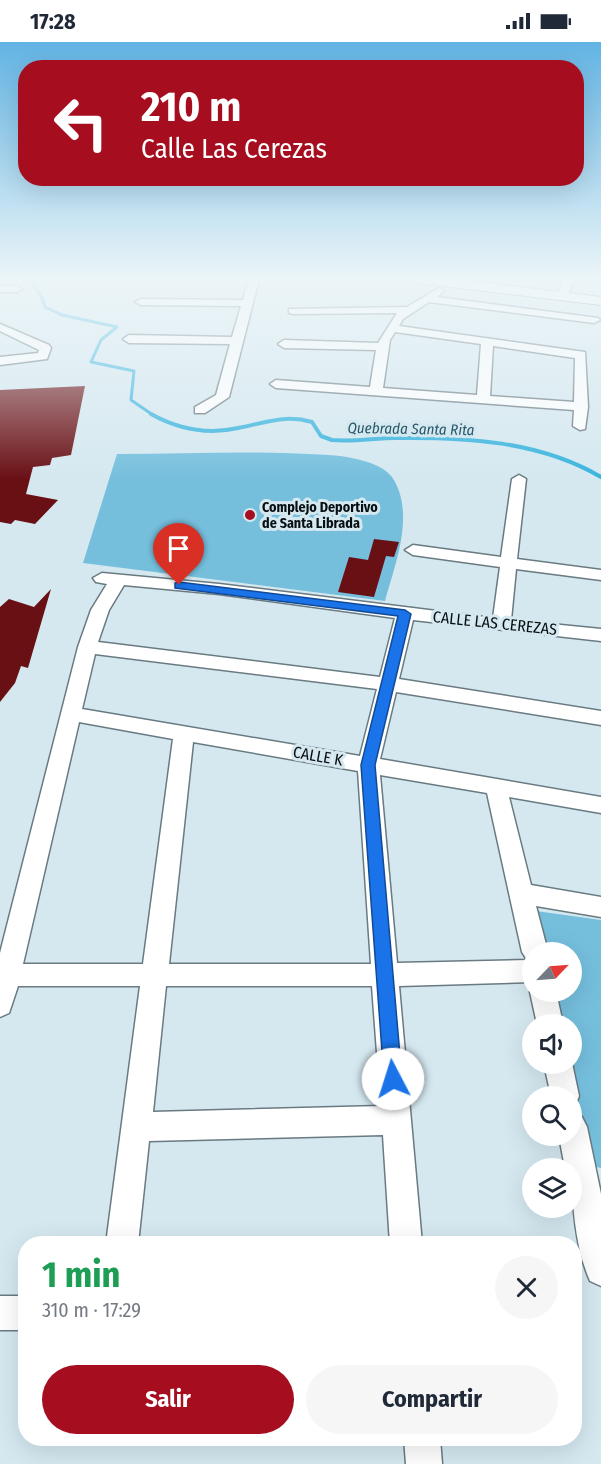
<!DOCTYPE html>
<html lang="es">
<head>
<meta charset="utf-8">
<style>
  :root { --surface:#fff; --page:#f6f6f7; --text:#1f2937; --muted:#747a83; --accent:#a60e20 }
  body { margin:0; font-family:"Fira Sans Condensed",sans-serif; background:var(--page); color:var(--text); height:100vh; display:flex; flex-direction:column; font-size:22px; white-space:nowrap }
  * { box-sizing:border-box; margin:0 }
  p { font-size:20px; color:var(--muted) }
  .icon { flex:none; width:33px; height:33px; fill:none; stroke:currentColor; stroke-width:2; stroke-linecap:round; stroke-linejoin:round }
  .map { position:relative; flex:1; overflow:hidden }
  .side { position:absolute; left:18px; top:1194px; width:564px; height:210px; display:flex; flex-direction:column; background:var(--surface); border-radius:24px; box-shadow:0 6px 24px #0002 }
  .side>* { flex:none }
  .banner { position:absolute; left:18px; top:18px; width:566px; height:126px; border-radius:24px; box-shadow:0 6px 24px #0002; background:#a60e20; color:#fff; overflow:hidden }
  .needle { width:39px; rotate:65deg }
  .tools { position:absolute; left:522px; top:900px; display:grid; gap:12px }
  .tools a { display:grid; place-items:center; width:60px; height:60px; border-radius:50%; background:var(--surface); box-shadow:0 6px 24px #0002; font-size:30px }
  .pin { position:absolute; display:grid; place-items:center; width:51px; height:51px; color:#fff; margin:-62px -26px; border-radius:50% 50% 50% 0; rotate:-45deg; box-shadow:0 0 6px #0007 }
  .pin .icon { rotate:45deg }
  .me { position:absolute; width:66px; margin:-33px; rotate:355deg; stroke-linejoin:round; filter:drop-shadow(0 0 4px #0008) }
  .turn { display:flex; align-items:center; gap:21px; height:126px; padding:0 24px; font-size:27px }
  .turn .icon { width:78px; height:78px; stroke-width:2.5 }
  .turn b { display:block; font-size:42px; line-height:51px }
  .round { display:grid; place-items:center; flex:none; width:63px; height:63px; border-radius:32px; background:var(--page) }
  .headline { display:flex; align-items:center; justify-content:space-between; height:102px; padding:0 24px }
  h1 { font-size:36px; font-weight:700; line-height:45px; color:#1e9e55 }
  .button { display:flex; gap:12px; margin-top:auto; padding:12px 24px }
  .button a { flex:1; height:69px; border-radius:36px; background:var(--accent); color:#fff; font-size:24px; font-weight:700; line-height:69px; text-align:center }
  .button a+a { background:var(--page); color:var(--text) }
  .status { display:flex; justify-content:space-between; align-items:center; height:42px; padding:0 30px; background:var(--surface); direction:ltr }
  .status svg { height:16px; fill:currentColor }
  .map>svg:first-child { display:block }
  .green { fill:#75bfdd }
  .lines { fill:none; stroke-linecap:round; stroke-linejoin:round }
  .stream-far1 { stroke:#39b3de; stroke-width:3 }
  .stream { stroke:#39b3de; stroke-width:4 }
  .building { fill:#691015 }
  .minor-casing { stroke:#697a81; stroke-width:3 }
  .tertiary-casing { stroke:#697a81; stroke-width:2 }
  .minor { fill:#fff; fill-rule:evenodd }
  .tertiary { fill:#fff; fill-rule:evenodd }
  .route { fill:#1a73e8; stroke:#114b97; stroke-width:1.5 }
  .poi-dot { fill:#a60e20; stroke:#d5e8f0; stroke-width:2 }
  .labels { text-anchor:middle; dominant-baseline:central; stroke-width:6; stroke-linejoin:round; paint-order:stroke }
  .far-poi-label { font-size:14px; font-weight:bold; fill:#080f11; stroke:#d5e8f0; text-anchor:start }
  .far-water-label { font-size:15px; font-style:italic; fill:#27586a; stroke:#d5e8f0 }
  .street-label { font-size:16px; fill:#080f11; stroke:#d5e8f0 }
</style>
</head>
<body>
<div class="status"><b>17:28</b><svg viewBox="0 0 49 12"><path d="M0 12V9h3v3zM5 12V6h3v6zM10 12V3h3v9zM15 12V0h3v12zM26 1h20v11H26zM47 4h2v5h-2z"/></svg></div>
<div class="map">
<svg width="601" height="1422" viewBox="0 0 601 1422">
  <rect width="100%" height="100%" fill="#d5e8f0"/>
  <!-- green -->
  <g class="green">
    <path d="M 117,412 C 187,412 258,408 328,413 C 346,414 380,419 392,435 C 416,471 395,522 385,559 L 83,521 Z"/>
    <polygon points="536,869 601,878 601,1126 583,1122 564,1022 572,1022 572,982 557,982 551,950 572,950 572,910 544,910"/>
  </g>
  <g class="lines">
    <!-- stream-far1 -->
    <polyline class="stream-far1" points="34,237 34,245 41,253 45,265 62,273 117,285 101,298 91,320 134,329 131,358 153,373"/>
    <!-- stream -->
    <path class="stream" d="M 151,372 C 178,387 207,393 238,386 C 264,381 285,372 312,380 L 321,394 L 332,398 C 354,400 375,396 396,396 C 466,395 540,399 601,435"/>
  </g>
  <!-- building -->
  <g class="building">
    <polygon points="85,344 71,413 52,416 50,423 33,425 26,452 58,458 35,482 15,478 11,482 0,480 0,348"/>
    <polygon points="374,497 399,500 394,515 386,514 374,555 338,550 349,515 368,518"/>
    <polygon points="51,547 28,626 21,624 15,641 0,660 0,565 9,557 34,565"/>
  </g>
  <g class="lines">
    <!-- minor casing -->
    <g class="minor-casing">
      <g id="minor">
        <polygon points="249,237 259,237 229,355 205,371 195,371 195,365 216,353 230,302 129,301 123,297 129,293 232,295 241,264 141,263 135,260 141,257 243,258"/>
        <polygon points="564,237 574,237 567,255 562,258 557,255"/>
        <polygon points="0,244 17,244 22,247 17,250 0,250"/>
        <path d="M 439,246 L 444,249 L 437,255 L 598,276 L 600,278 L 594,281 L 429,260 L 403,277 L 399,284 L 585,310 L 588,365 L 585,387 L 580,388 L 573,384 L 574,368 L 276,346 L 270,342 L 276,338 L 370,345 L 376,308 L 284,306 L 278,302 L 284,298 L 378,301 L 397,271 L 293,272 L 289,271 L 289,267 L 407,265 ZM 395,290 L 481,302 L 477,353 L 383,346 L 390,298 ZM 493,304 L 575,316 L 574,360 L 490,354 Z"/>
        <polygon points="0,282 49,303 51,306 47,317 0,323 0,315 38,311 39,308 0,289"/>
        <path d="M 519,433 L 526,437 L 517,517 L 601,528 L 601,538 L 516,527 L 511,578 L 601,587 L 601,599 L 413,578 L 399,637 L 601,669 L 601,683 L 396,650 L 380,717 L 601,755 L 601,771 L 509,755 L 531,843 L 601,855 L 601,875 L 536,864 L 548,910 L 532,910 L 532,940 L 399,944 L 422,1202 L 390,1202 L 383,1093 L 149,1099 L 138,1202 L 106,1202 L 140,944 L 18,944 L 9,971 L 0,975 L 0,911 L 78,605 L 91,568 L 107,542 L 96,540 L 93,536 L 102,531 L 219,542 L 493,576 L 500,525 L 413,513 L 405,508 L 413,503 L 501,515 L 512,437 ZM 124,543 L 219,552 L 395,576 L 380,635 L 98,600 L 109,568 ZM 95,612 L 377,647 L 360,714 L 82,667 ZM 79,680 L 173,697 L 143,922 L 23,922 ZM 193,700 L 358,729 L 371,922 L 169,922 ZM 380,733 L 487,751 L 522,910 L 527,918 L 397,921 ZM 166,944 L 372,944 L 381,1064 L 153,1070 Z"/>
        <polygon points="532,944 532,950 556,950 563,982 537,982 530,950"/>
        <polygon points="572,1021 579,1054 575,1064 572,1065 572,1054 551,1054 544,1022"/>
        <path d="M 572,1071 L 582,1075 L 587,1085 L 601,1152 L 601,1244 L 590,1239 C 575,1205 572,1163 572,1126 L 565,1126 L 559,1094 L 572,1094 Z"/>
        <rect x="0" y="1254" width="26" height="34"/>
        <polygon points="404,1396 440,1396 442,1422 406,1422"/>
      </g>
    </g>
    <!-- tertiary casing -->
    <g class="tertiary-casing">
      <polygon id="tertiary" points="412,237 454,237 601,255 601,263 418,241"/>
    </g>
    <!-- minor -->
    <use href="#minor" class="minor"/>
    <!-- tertiary -->
    <use href="#tertiary" class="tertiary"/>
  </g>
  <!-- sky -->
  <linearGradient id="sky" x2="0" y2="1"><stop stop-color="#62b4e4"/><stop offset="0.54" stop-color="#ecf5f8"/><stop offset="1" stop-color="#ecf5f8" stop-opacity="0"/></linearGradient>
  <rect width="601" height="437" fill="url(#sky)"/>
  <!-- route -->
  <polygon class="route" points="179,540 405,568 411,572 375,723 402,1037 400,1043 393,1045 387,1043 384,1037 361,723 398,574 175,546 175,541"/>
  <!-- markers -->
  <circle class="poi-dot" cx="250" cy="473" r="6"/>
  <g class="labels">
    <!-- far-poi labels -->
    <g class="far-poi-label">
      <text x="262" y="465">Complejo Deportivo<tspan x="262" dy="16">de Santa Librada</tspan></text>
    </g>
    <!-- far-water labels -->
    <g class="far-water-label">
      <text transform="translate(411 387) rotate(1)">Quebrada Santa Rita</text>
    </g>
    <!-- street labels -->
    <g class="street-label">
      <text transform="translate(495 581) rotate(6)">CALLE LAS CEREZAS</text>
      <text transform="translate(318 714) rotate(10)">CALLE K</text>
    </g>
  </g>
</svg>
<div class="tools">
<a><svg class="needle" viewBox="-14 -14 28 28"><path d="M0-13l5 13h-10z" fill="#e53935"/><path d="M0 13l5-13h-10z" fill="#747a83"/></svg></a>
<a><svg class="icon" aria-label="sound" viewBox="0 0 24 24"><path d="M4 9h4l5-4v14l-5-4H4zM17 9q2 3 0 6"/></svg></a>
<a><svg class="icon" aria-label="search" viewBox="0 0 24 24"><circle cx="10" cy="10" r="6"/><path d="M15 15l6 6"/></svg></a>
<a><svg class="icon" aria-label="layers" viewBox="0 0 24 24"><path d="M12 4l9 5-9 5-9-5zM3 14l9 5 9-5"/></svg></a>
</div>
<div class="pin" style="left:179px;top:543px;background:#d93025"><svg class="icon" aria-label="arrive" viewBox="0 0 24 24"><path d="M6 21V4h12l-3 4 3 4H6"/></svg></div>
<svg class="me" style="left:393px;top:1037px" viewBox="-20 -20 40 40"><circle r="19" fill="#fff"/><path d="M0-13L10 11 0 6-10 11z" fill="#1a73e8"/></svg>
<div class="banner">
<div class="turn"><svg class="icon" aria-label="left" viewBox="0 0 24 24"><path d="M17 20v-9H6M10 6l-5 5 5 5"/></svg><div><b>210 m</b>Calle Las Cerezas</div></div>
</div>
<section class="side">
<div class="headline"><div><h1>1 min</h1><p>310 m · 17:29</p></div><a class="round"><svg class="icon" aria-label="close" viewBox="0 0 24 24"><path d="M6 6l12 12M18 6L6 18"/></svg></a></div>
<div class="button"><a>Salir</a><a>Compartir</a></div>
</section>
</div>
</body>
</html>
